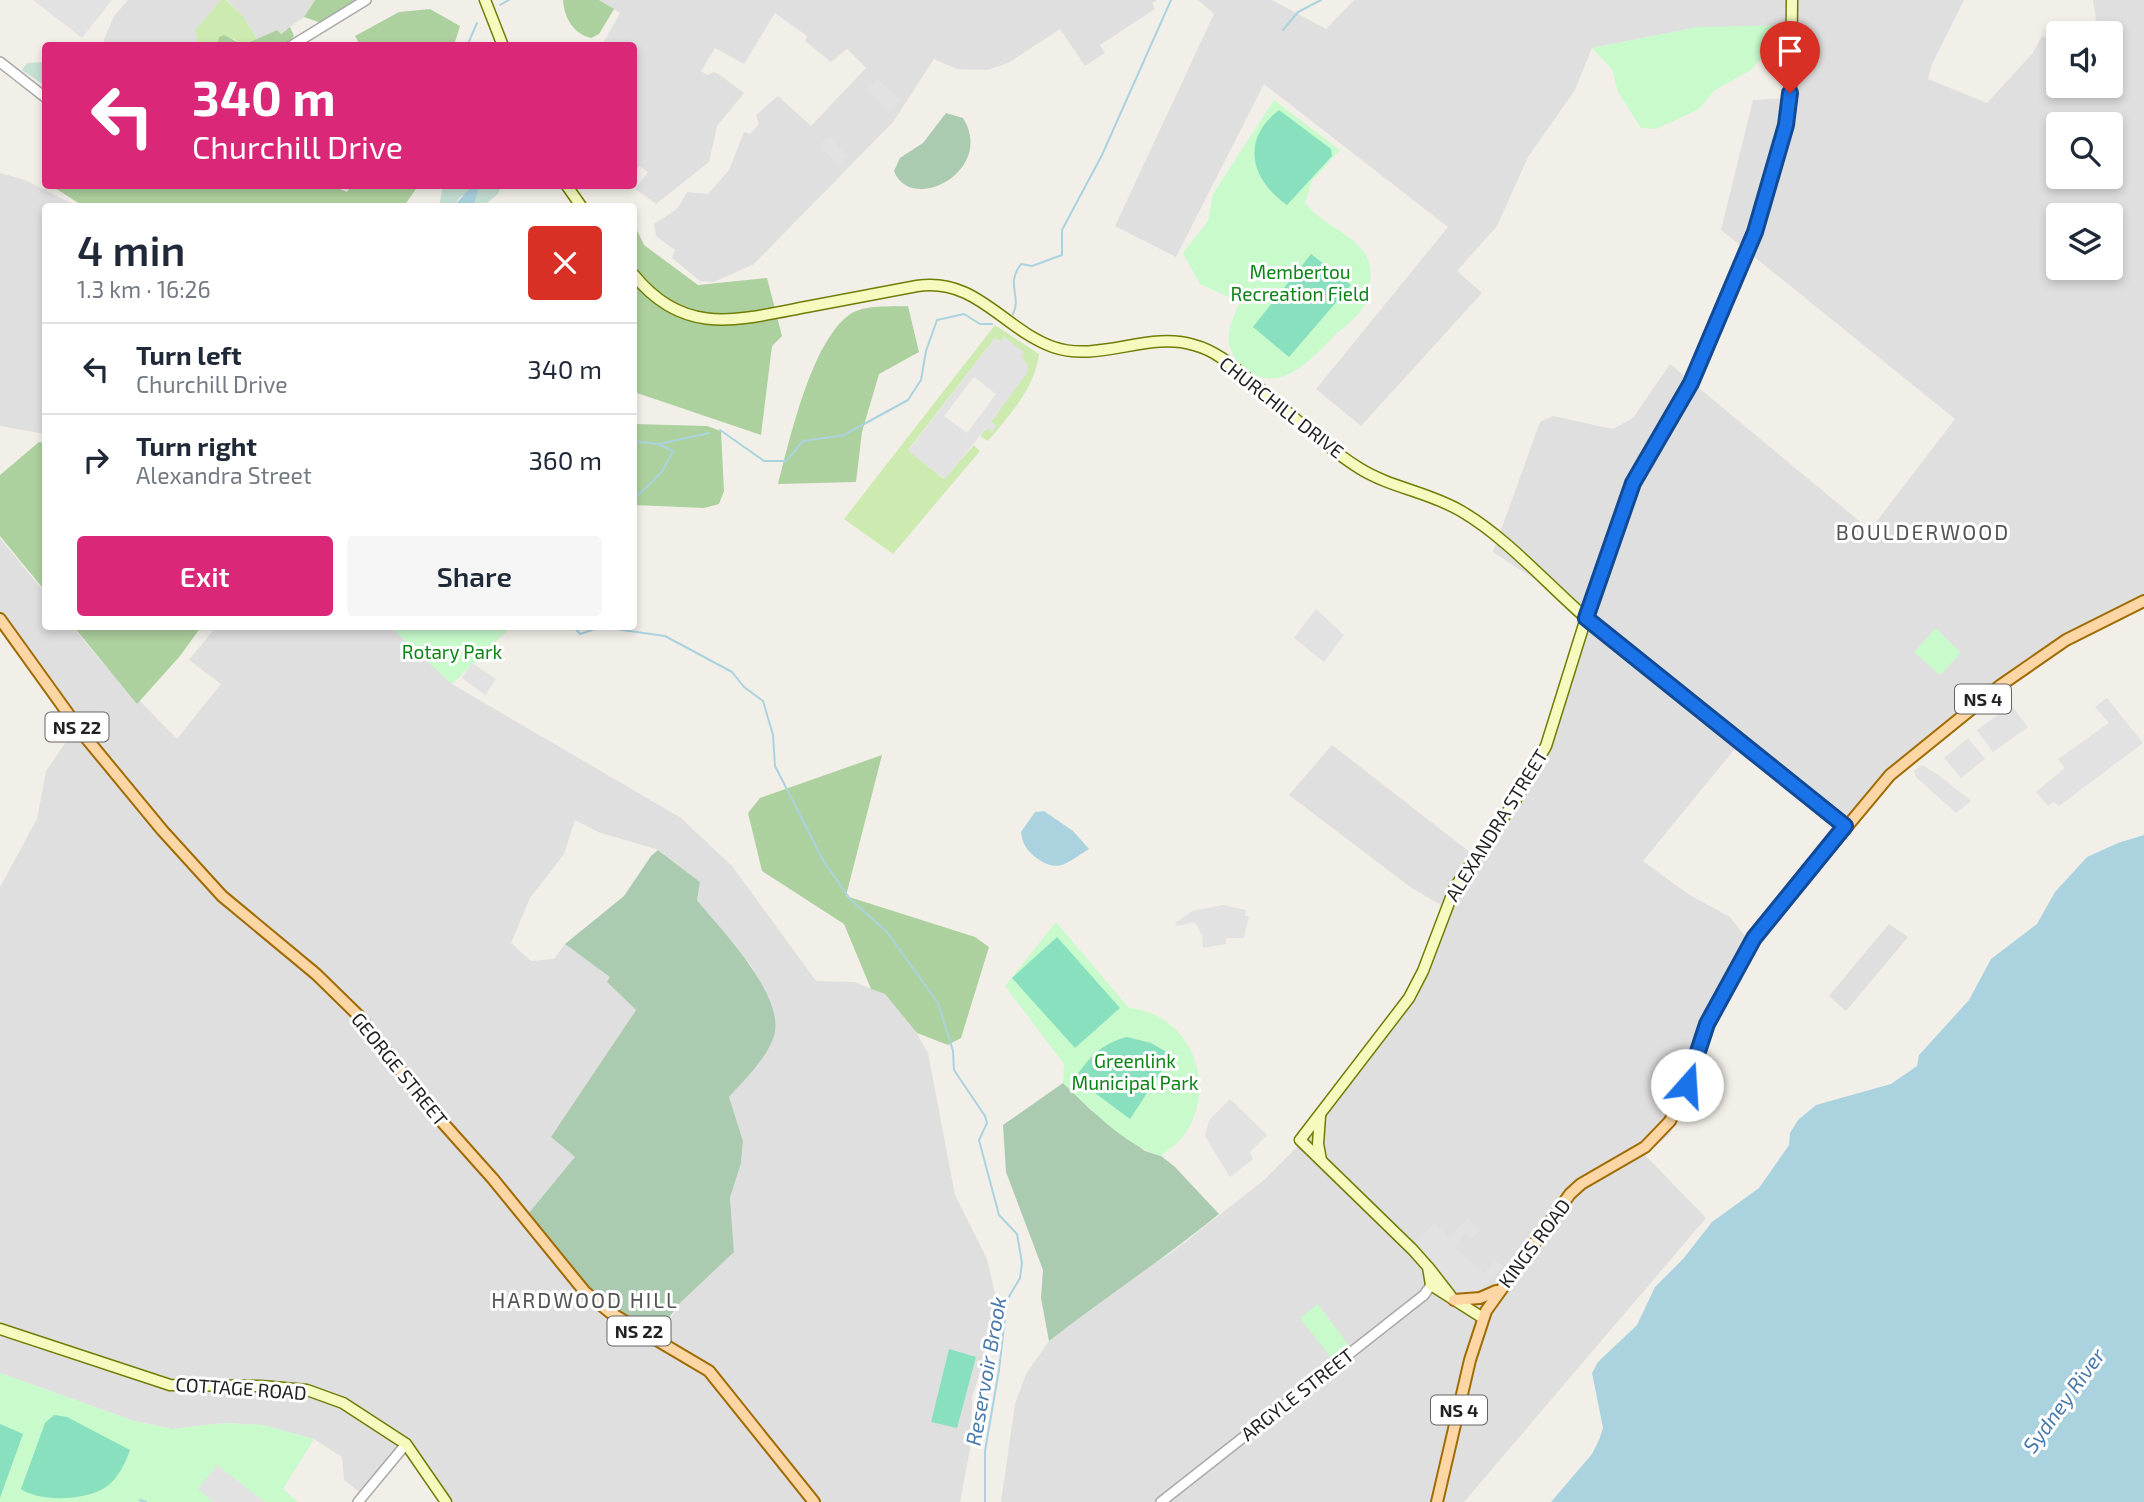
<!DOCTYPE html>
<html lang="en">
<head>
<meta charset="utf-8">
<style>
  :root { --surface:#fff; --page:#f6f6f7; --text:#1f2937; --muted:#747a83; --line:#e0e1e3; --accent:#db2777 }
  body { margin:0; font-family:"Exo 2",sans-serif; background:var(--page); color:var(--text); height:100vh; display:flex; flex-direction:column; font-size:26px; white-space:nowrap }
  * { box-sizing:border-box; margin:0 }
  p { font-size:23px; color:var(--muted) }
  .icon { flex:none; width:38px; height:38px; fill:none; stroke:currentColor; stroke-width:2; stroke-linecap:round; stroke-linejoin:round }
  .map { position:relative; flex:1; overflow:hidden }
  .side { position:absolute; left:42px; top:203px; width:595px; height:427px; display:flex; flex-direction:column; background:var(--surface); border-radius:7px; box-shadow:0 4px 10px #0003 }
  .side>* { flex:none }
  .banner { position:absolute; left:42px; top:42px; width:595px; height:147px; border-radius:7px; box-shadow:0 4px 10px #0003; background:#db2777; color:#fff; overflow:hidden }
  .fabs { position:absolute; left:2046px; top:21px; display:grid; gap:14px }
  .fabs a { display:grid; place-items:center; width:77px; height:77px; border-radius:7px; background:var(--surface); box-shadow:0 4px 10px #0003; font-size:35px }
  .pin { position:absolute; display:grid; place-items:center; width:60px; height:60px; color:#fff; margin:-72px -30px; border-radius:50% 50% 50% 0; rotate:-45deg; box-shadow:0 0 7px #0007 }
  .pin .icon { rotate:45deg }
  .me { position:absolute; width:77px; margin:-38px; rotate:19deg; stroke-linejoin:round; filter:drop-shadow(0 0 5px #0008) }
  .turn { display:flex; align-items:center; gap:24px; height:147px; padding:0 35px; font-size:32px }
  .turn .icon { width:91px; height:91px; stroke-width:2.5 }
  .turn b { display:block; font-size:49px; line-height:60px }
  .round { display:grid; place-items:center; flex:none; width:74px; height:74px; border-radius:7px; background:var(--page) }
  .overview { display:flex; align-items:center; justify-content:space-between; height:119px; padding:0 35px }
  h1 { font-size:42px; font-weight:600; line-height:52px }
  .primary-button { display:flex; gap:14px; margin-top:auto; padding:14px 35px }
  .primary-button a { flex:1; height:80px; border-radius:7px; background:var(--accent); color:#fff; font-size:28px; font-weight:600; line-height:80px; text-align:center }
  .primary-button a+a { background:var(--page); color:var(--text) }
  ul { padding:0; list-style:none }
  li { display:flex; align-items:center; gap:21px; height:91px; padding:0 35px; border-top:2px solid var(--line) }
  li div { flex:1 }
  li b { display:block; font-size:26px }
  li em { font-style:normal }
  .map>svg:first-child { display:block }
  .residential { fill:#e0dfdf; fill-rule:evenodd }
  .grass { fill:#cdebb0 }
  .forest { fill:#add19e }
  .wetland { fill:#c6e0d4 }
  .cemetery { fill:#aacbaf }
  .park { fill:#c8facc }
  .pitch { fill:#88e0be }
  .parking { fill:#e2e2e2; fill-rule:evenodd }
  .water { fill:#aad3df }
  .lines { fill:none; stroke-linecap:round; stroke-linejoin:round }
  .stream { stroke:#aad3df; stroke-width:2 }
  .tertiary-casing { stroke:#a9a9a9; stroke-width:12 }
  .secondary-casing { stroke:#707d05; stroke-width:13 }
  .primary-casing { stroke:#a06b00; stroke-width:14 }
  .tertiary { stroke:#fff; stroke-width:9 }
  .secondary { stroke:#f7fabf; stroke-width:10 }
  .primary { stroke:#fcd6a4; stroke-width:10 }
  .route-casing { stroke:#114b97; stroke-width:18 }
  .route { stroke:#1a73e8; stroke-width:12 }
  .labels { text-anchor:middle; dominant-baseline:central; stroke-width:6; stroke-linejoin:round; paint-order:stroke }
  .shield { fill:#fff; stroke:#646464; stroke-width:2 }
  .shield-label { font-size:18px; font-weight:bold; fill:#222 }
  .park-label { font-size:19px; fill:#0c8416; stroke:#fff }
  .street-label { font-size:19px; fill:#222; stroke:#fff }
  .neighbourhood-label { font-size:21px; letter-spacing:2px; fill:#555; stroke:#fff }
  .water-label { font-size:21px; font-style:italic; fill:#4a7aab; stroke:#fff }
</style>
</head>
<body>
<div class="map">
<svg width="2144" height="1502" viewBox="0 0 2144 1502">
  <rect width="100%" height="100%" fill="#f2efe9"/>
  <!-- residential -->
  <g class="residential">
    <polygon points="128,0 221,0 211,14 198,45 104,45 104,39 114,16"/>
    <polygon points="227,0 315,0 304,17 280,34 277,30 257,39 243,16"/>
    <polygon points="599,0 1157,0 1152,3 1155,9 1100,45 1105,53 1085,66 1060,29 1008,63 987,70 957,69 934,59 893,122 754,264 714,282 700,281 672,258 675,250 656,236 654,224 677,209 687,192 708,194 729,170 744,132 750,134 759,124 756,115 778,96 811,126 866,68 847,49 831,62 805,41 807,36 775,13 744,64 715,48 701,71 707,75 714,72 720,75 744,93 717,126 709,162 656,204 635,189 648,172 639,166 634,173 634,46 602,45 620,13"/>
    <path d="M 1198,0 L 1272,0 L 1326,29 L 1354,0 L 1964,0 L 1932,64 L 1928,79 L 1987,103 L 2032,54 L 2042,36 L 2058,45 L 2058,86 L 2110,86 L 2110,33 L 2098,33 L 2093,0 L 2144,0 L 2144,604 L 2056,652 L 1894,778 L 1850,829 L 1588,614 L 1493,552 L 1540,422 L 1553,416 L 1613,429 L 1633,418 L 1670,364 L 1870,530 L 1955,419 L 1721,230 L 1753,100 L 1792,98 L 1792,60 L 1698,27 L 1592,48 L 1575,90 L 1528,157 L 1497,226 L 1457,271 L 1482,293 L 1361,426 L 1316,389 L 1448,227 L 1264,84 L 1176,257 L 1115,226 L 1214,14 ZM 2058,124 L 2110,124 L 2110,177 L 2058,177 ZM 2058,215 L 2110,215 L 2110,268 L 2058,268 Z"/>
    <polygon points="0,173 25,180 77,206 46,206 45,434 0,426"/>
    <path d="M 0,538 L 45,593 L 46,626 L 73,627 L 102,662 L 177,739 L 221,684 L 189,660 L 216,627 L 391,627 L 452,684 L 681,818 L 732,866 L 816,981 L 854,982 L 885,994 L 913,1027 L 928,1053 L 955,1195 L 987,1259 L 997,1303 L 986,1355 L 972,1397 L 971,1444 L 960,1502 L 446,1502 L 405,1449 L 363,1495 L 344,1480 L 342,1457 L 314,1439 L 263,1425 L 224,1423 L 172,1429 L 134,1421 L 0,1373 L 0,887 L 37,819 L 46,771 L 79,723 L 0,624 ZM 575,820 L 598,832 L 659,850 L 700,882 L 697,900 L 752,967 L 774,1013 L 774,1036 L 759,1064 L 729,1097 L 743,1141 L 741,1163 L 730,1198 L 734,1252 L 680,1303 L 666,1326 L 575,1157 L 551,1137 L 636,1010 L 607,982 L 611,977 L 565,944 L 554,959 L 531,961 L 511,943 L 530,898 L 564,854 Z"/>
    <polygon points="1588,628 1738,745 1643,861 1688,894 1730,917 1756,950 1716,1018 1686,1102 1670,1134 1645,1155 1706,1218 1464,1502 1001,1502 1015,1404 1026,1374 1049,1341 1107,1294 1171,1253 1264,1180 1302,1142 1408,1007 1433,960 1450,909 1476,856 1515,812 1556,734"/>
    <polygon points="1332,745 1471,853 1442,906 1409,886 1289,795"/>
    <polygon points="1889,924 1908,937 1846,1011 1829,996"/>
  </g>
  <!-- grass -->
  <g class="grass">
    <polygon points="221,0 226,0 243,16 257,39 243,45 234,39 219,37 217,45 198,45 195,30"/>
    <path d="M 995,325 L 1039,354 C 1035,388 1009,416 988,441 L 980,436 L 987,428 L 996,426 L 991,422 L 1028,370 L 1021,356 L 995,338 L 908,450 L 944,479 L 974,445 L 980,451 L 893,554 L 844,519 Z"/>
  </g>
  <!-- forest -->
  <g class="forest">
    <polygon points="315,0 358,0 321,23 304,17"/>
    <path d="M 563,0 L 599,0 L 614,9 L 599,34 L 591,38 C 573,34 564,17 563,0 Z"/>
    <polygon points="430,9 460,26 454,45 360,45 355,36 399,12"/>
    <polygon points="290,27 294,36 286,45 217,46 219,37 224,35 243,45 277,30 281,34"/>
    <polygon points="52,186 333,186 347,192 351,186 418,186 404,206 83,206"/>
    <polygon points="634,224 644,245 698,285 767,278 782,336 772,346 761,435 634,392"/>
    <path d="M 908,306 L 919,352 L 879,374 L 862,432 L 856,482 L 778,484 C 790,439 811,343 849,315 C 864,304 891,307 908,306 Z"/>
    <polygon points="634,424 707,426 721,431 724,491 719,504 704,508 634,505"/>
    <polygon points="39,442 46,443 45,591 0,536 0,475"/>
    <polygon points="74,627 201,627 180,656 137,704"/>
    <polygon points="882,755 846,896 975,937 989,947 961,1038 948,1045 917,1033 885,994 871,989 844,924 762,871 748,813 760,798"/>
  </g>
  <!-- wetland -->
  <g class="wetland">
    <polygon points="45,62 45,86 22,70 27,63"/>
    <polygon points="443,186 501,186 498,194 483,206 474,206 479,186 459,198 454,206 439,206"/>
  </g>
  <!-- cemetery -->
  <g class="cemetery">
    <path d="M 946,113 L 963,118 C 996,171 911,215 894,171 L 900,158 L 923,143 Z"/>
    <path d="M 658,850 L 700,882 L 697,900 C 721,930 786,996 774,1036 C 766,1060 745,1079 729,1097 L 743,1141 L 741,1163 L 730,1198 L 734,1252 L 680,1303 L 655,1336 L 595,1297 L 528,1214 L 575,1157 L 551,1137 L 636,1010 L 607,982 L 610,977 L 565,944 L 624,896 L 651,856 Z"/>
    <path d="M 1063,1083 L 1091,1110 L 1145,1151 L 1161,1156 L 1174,1166 L 1219,1214 C 1164,1259 1105,1297 1049,1341 L 1041,1298 L 1043,1270 L 1006,1172 L 1003,1125 Z"/>
  </g>
  <!-- park -->
  <g class="park">
    <polygon points="1791,25 1792,60 1763,56 1751,70 1715,90 1699,109 1656,129 1641,128 1618,92 1612,69 1592,48 1698,27"/>
    <path d="M 1274,100 L 1340,150 L 1312,181 L 1305,202 C 1320,225 1357,234 1368,259 C 1373,271 1370,294 1364,306 C 1358,317 1343,328 1334,336 C 1307,364 1273,401 1238,361 C 1221,342 1231,322 1240,302 L 1200,284 L 1183,253 L 1208,221 L 1213,194 Z"/>
    <polygon points="391,627 511,627 452,684"/>
    <polygon points="1936,628 1961,653 1940,675 1914,652"/>
    <path d="M 1056,922 L 1129,1008 C 1188,1013 1217,1080 1188,1129 C 1183,1140 1170,1148 1161,1156 C 1124,1145 1091,1109 1063,1083 L 1064,1064 L 1005,986 Z"/>
    <polygon points="1318,1304 1349,1346 1332,1359 1300,1318"/>
    <polygon points="0,1373 134,1421 172,1429 224,1423 263,1425 314,1439 283,1489 298,1502 0,1502"/>
  </g>
  <!-- pitch -->
  <g class="pitch">
    <path d="M 1279,110 L 1331,149 L 1332,156 L 1287,205 C 1251,180 1240,140 1279,110 Z"/>
    <polygon points="1311,254 1351,285 1289,357 1253,327"/>
    <polygon points="1057,937 1120,1008 1075,1048 1012,978"/>
    <path d="M 1127,1037 L 1151,1043 L 1172,1055 L 1130,1119 L 1075,1078 C 1090,1056 1101,1044 1127,1037 Z"/>
    <polygon points="949,1349 976,1357 957,1428 931,1422"/>
    <path d="M 54,1415 L 67,1417 L 130,1450 C 125,1464 118,1478 106,1487 C 86,1501 39,1502 21,1489 L 45,1423 Z"/>
    <polygon points="0,1424 23,1434 0,1498"/>
  </g>
  <!-- parking -->
  <g class="parking">
    <polygon points="33,0 112,0 82,38"/>
    <polygon points="877,79 901,100 891,112 866,90"/>
    <polygon points="829,136 849,156 839,166 819,146"/>
    <path d="M 1004,337 L 1024,352 L 1021,357 L 1028,365 L 1027,373 L 991,422 L 996,426 L 992,432 L 986,428 L 945,479 L 908,451 L 995,338 L 1000,342 ZM 974,377 L 996,394 L 967,433 L 944,416 Z"/>
    <polygon points="1316,609 1344,635 1324,662 1294,638"/>
    <polygon points="472,663 496,679 485,695 462,678"/>
    <polygon points="2107,698 2143,743 2059,806 2054,802 2048,806 2036,792 2065,768 2058,759 2109,723 2095,707"/>
    <polygon points="2011,705 2028,727 1993,752 1977,730"/>
    <polygon points="1968,738 1985,759 1961,778 1944,758"/>
    <polygon points="1922,765 1940,776 1971,801 1956,813 1916,777 1914,771"/>
    <polygon points="1223,905 1246,910 1245,916 1249,916 1244,938 1226,938 1226,944 1203,948 1202,935 1195,922 1177,926 1175,923 1192,911"/>
    <polygon points="1230,1099 1267,1135 1250,1152 1253,1159 1230,1177 1205,1136 1209,1120"/>
    <polygon points="1468,1218 1481,1230 1472,1239 1465,1234 1455,1248 1485,1273 1495,1260 1503,1266 1482,1291 1464,1294 1448,1283 1415,1243 1434,1223 1449,1236"/>
    <polygon points="217,1465 265,1502 213,1502 198,1489"/>
  </g>
  <!-- water -->
  <g class="water">
    <polygon points="479,186 474,206 454,206 471,187"/>
    <path d="M 1044,811 L 1073,831 L 1089,849 C 1066,863 1058,875 1034,856 C 1025,848 1023,844 1021,832 L 1035,812 Z"/>
    <polygon points="2144,835 2144,1502 1551,1502 1592,1454 1599,1440 1603,1428 1592,1373 1598,1362 1637,1325 1655,1287 1683,1259 1712,1222 1759,1188 1789,1145 1790,1133 1798,1120 1816,1105 1891,1084 1917,1066 1919,1055 1969,1000 1991,959 2037,924 2055,892 2087,857 2118,843"/>
  </g>
  <g class="lines">
    <!-- stream -->
    <g class="stream">
      <polyline points="500,5 509,0"/>
      <polyline points="1283,30 1298,12 1321,0"/>
      <polyline points="467,46 477,23"/>
      <path d="M 1013,314 C 1022,296 1005,285 1021,264 L 1032,266 L 1062,255 L 1062,230 L 1102,155 L 1171,0"/>
      <polyline points="720,430 764,461 786,461 803,441 844,435 908,400 921,380 926,351 937,320 964,314 980,324 992,324"/>
      <polyline points="634,441 658,444 673,451 662,472 634,499"/>
      <polyline points="659,444 709,433"/>
      <polyline points="573,626 580,634 601,627 665,636 732,672 744,687 763,701 773,735 775,766 824,862 850,899 887,932 938,1003 953,1051 954,1070 985,1116 987,1123 979,1140 999,1215 1017,1234 1022,1263 1020,1278 1007,1300 999,1370 985,1451 985,1502"/>
      <polyline points="140,1500 146,1502"/>
    </g>
    <!-- tertiary casing -->
    <g class="tertiary-casing">
      <g id="tertiary">
        <polyline points="291,46 366,0"/>
        <polyline points="0,62 46,98"/>
        <polyline points="1586,618 1845,826"/>
        <polyline points="358,1502 406,1444"/>
        <polyline points="1161,1502 1424,1295 1431,1285"/>
      </g>
    </g>
    <!-- secondary casing -->
    <g class="secondary-casing">
      <g id="secondary">
        <polyline points="485,0 503,46"/>
        <polyline points="567,186 581,206"/>
        <path d="M 634,275 C 684,337 738,320 806,307 C 843,300 880,293 917,286 C 976,277 1003,329 1053,347 C 1099,363 1148,331 1194,345 C 1217,351 1234,367 1252,382 C 1287,410 1321,444 1359,468 C 1391,488 1429,492 1461,511 C 1507,538 1546,583 1586,618"/>
        <polyline points="1320,1116 1318,1144 1321,1160"/>
        <polyline points="1429,1268 1450,1295"/>
        <polyline points="1483,1318 1431,1285 1428,1267 1413,1250 1300,1140 1409,998 1423,971 1455,887 1515,801 1546,746 1586,618 1633,483 1693,377 1755,232 1786,125 1791,88 1792,0"/>
        <polyline points="0,1329 170,1385 261,1386 307,1390 343,1403 406,1444 446,1502"/>
      </g>
    </g>
    <!-- primary casing -->
    <g class="primary-casing">
      <g id="primary">
        <polyline points="0,619 82,733 162,830 222,896 316,974 359,1016 427,1105 493,1179 585,1292 611,1313 709,1371 814,1502"/>
        <polyline points="1454,1300 1480,1298 1496,1291"/>
        <polyline points="1437,1502 1470,1360 1486,1311 1570,1194 1581,1184 1645,1147 1670,1121 1687,1085 1707,1024 1754,938 1890,775 2001,685 2066,640 2144,601"/>
      </g>
    </g>
    <!-- tertiary -->
    <use href="#tertiary" class="tertiary"/>
    <!-- secondary -->
    <use href="#secondary" class="secondary"/>
    <!-- primary -->
    <use href="#primary" class="primary"/>
  </g>
  <g class="lines">
    <!-- route casing -->
    <g class="route-casing">
      <polyline id="route" points="1687,1085 1707,1024 1754,938 1845,826 1586,618 1633,483 1691,383 1755,232 1786,125 1790,93"/>
    </g>
    <!-- route -->
    <use href="#route" class="route"/>
  </g>
  <g class="labels">
    <!-- shield labels -->
    <g class="shield">
      <rect x="1955" y="684.5" width="56" height="29" rx="5"/>
      <rect x="45.5" y="712.5" width="63" height="29" rx="5"/>
      <rect x="607.5" y="1316.5" width="63" height="29" rx="5"/>
      <rect x="1431" y="1395.5" width="56" height="29" rx="5"/>
    </g>
    <g class="shield-label">
      <text x="1983" y="699">NS 4</text>
      <text x="77" y="727">NS 22</text>
      <text x="639" y="1331">NS 22</text>
      <text x="1459" y="1410">NS 4</text>
    </g>
    <!-- park labels -->
    <g class="park-label">
      <text x="1300" y="271">Membertou<tspan x="1300" dy="22">Recreation Field</tspan></text>
      <text x="452" y="651">Rotary Park</text>
      <text x="1135" y="1060">Greenlink<tspan x="1135" dy="22">Municipal Park</tspan></text>
    </g>
    <!-- street labels -->
    <g class="street-label">
      <text transform="translate(1282 407) rotate(38)">CHURCHILL DRIVE</text>
      <text transform="translate(1496 825) rotate(-58)">ALEXANDRA STREET</text>
      <text transform="translate(400 1069) rotate(51)">GEORGE STREET</text>
      <text transform="translate(1534 1243) rotate(-53)">KINGS ROAD</text>
      <text transform="translate(241 1388) rotate(4)">COTTAGE ROAD</text>
      <text transform="translate(1297 1394) rotate(-38)">ARGYLE STREET</text>
    </g>
    <!-- neighbourhood labels -->
    <g class="neighbourhood-label">
      <text x="1923" y="531">BOULDERWOOD</text>
      <text x="585" y="1299">HARDWOOD HILL</text>
    </g>
    <!-- water labels -->
    <g class="water-label">
      <text transform="translate(985 1371) rotate(-80)">Reservoir Brook</text>
      <text transform="translate(2063 1400) rotate(-54)">Sydney River</text>
    </g>
  </g>
</svg>
<div class="fabs">
<a><svg class="icon" aria-label="sound" viewBox="0 0 24 24"><path d="M4 9h4l5-4v14l-5-4H4zM17 9q2 3 0 6"/></svg></a>
<a><svg class="icon" aria-label="search" viewBox="0 0 24 24"><circle cx="10" cy="10" r="6"/><path d="M15 15l6 6"/></svg></a>
<a><svg class="icon" aria-label="layers" viewBox="0 0 24 24"><path d="M12 4l9 5-9 5-9-5zM3 14l9 5 9-5"/></svg></a>
</div>
<div class="pin" style="left:1790px;top:93px;background:#d93025"><svg class="icon" aria-label="arrive" viewBox="0 0 24 24"><path d="M6 21V4h12l-3 4 3 4H6"/></svg></div>
<svg class="me" style="left:1687px;top:1085px" viewBox="-20 -20 40 40"><circle r="19" fill="#fff"/><path d="M0-13L10 11 0 6-10 11z" fill="#1a73e8"/></svg>
<div class="banner">
<div class="turn"><svg class="icon" aria-label="left" viewBox="0 0 24 24"><path d="M17 20v-9H6M10 6l-5 5 5 5"/></svg><div><b>340 m</b>Churchill Drive</div></div>
</div>
<section class="side">
<div class="overview"><div><h1>4 min</h1><p>1.3 km · 16:26</p></div><a class="round" style="background:#d93025;color:#fff"><svg class="icon" aria-label="close" viewBox="0 0 24 24"><path d="M6 6l12 12M18 6L6 18"/></svg></a></div>
<ul>
<li><svg class="icon" aria-label="left" viewBox="0 0 24 24"><path d="M17 20v-9H6M10 6l-5 5 5 5"/></svg><div><b>Turn left</b><p>Churchill Drive</p></div><em>340 m</em></li>
<li><svg class="icon" aria-label="right" viewBox="0 0 24 24"><path d="M7 20v-9h11M14 6l5 5-5 5"/></svg><div><b>Turn right</b><p>Alexandra Street</p></div><em>360 m</em></li>
</ul>
<div class="primary-button"><a>Exit</a><a>Share</a></div>
</section>
</div>
</body>
</html>
